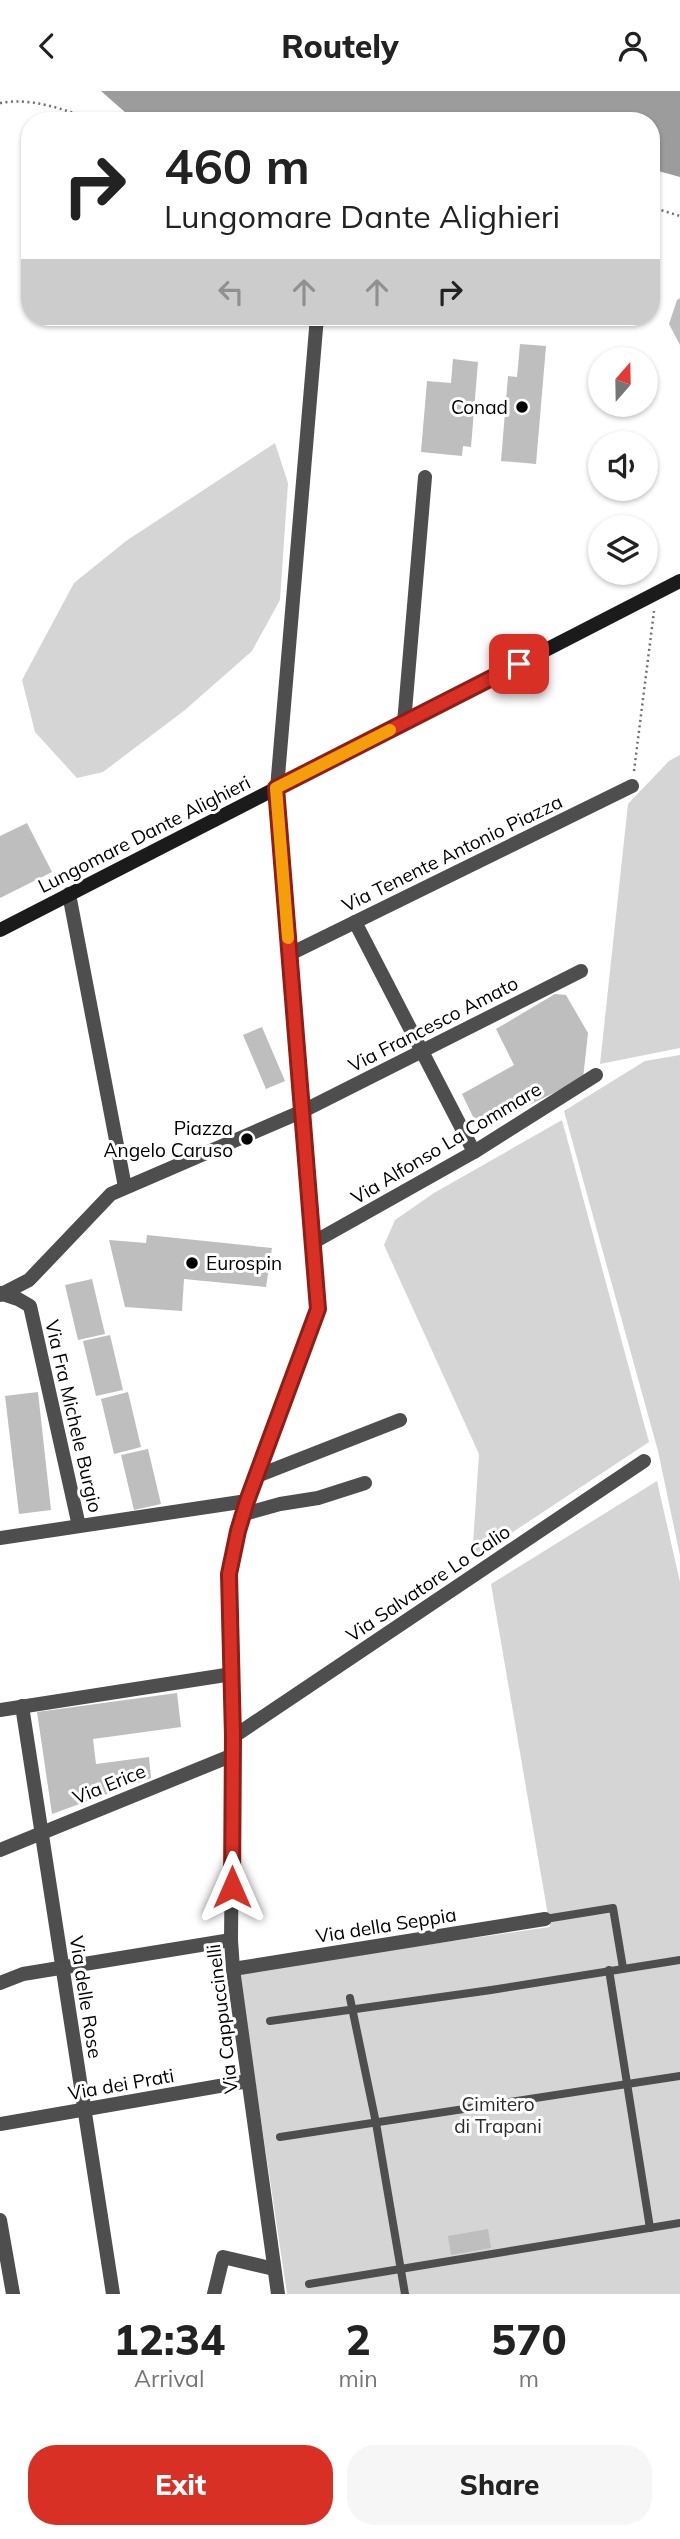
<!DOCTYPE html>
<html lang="en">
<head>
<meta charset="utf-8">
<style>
  :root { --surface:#fff; --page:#f6f6f6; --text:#222; --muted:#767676; --accent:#d93025 }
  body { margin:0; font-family:Mulish,sans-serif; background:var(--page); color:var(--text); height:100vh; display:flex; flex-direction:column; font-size:26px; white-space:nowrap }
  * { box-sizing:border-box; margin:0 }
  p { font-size:23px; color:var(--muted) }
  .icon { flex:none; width:38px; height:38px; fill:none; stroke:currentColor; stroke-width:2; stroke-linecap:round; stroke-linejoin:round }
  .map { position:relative; height:2203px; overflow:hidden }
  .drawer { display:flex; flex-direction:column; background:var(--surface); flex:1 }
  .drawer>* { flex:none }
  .top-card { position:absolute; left:21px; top:21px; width:639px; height:214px; border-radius:28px; box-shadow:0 2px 5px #0004; background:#fff; color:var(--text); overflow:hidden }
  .needle { width:46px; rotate:20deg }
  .fabs { position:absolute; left:588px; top:256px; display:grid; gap:14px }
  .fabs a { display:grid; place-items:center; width:70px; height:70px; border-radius:50%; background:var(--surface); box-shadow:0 2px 5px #0004; font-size:35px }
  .pin { position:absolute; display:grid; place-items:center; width:60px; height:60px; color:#fff; margin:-30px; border-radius:14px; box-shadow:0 4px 10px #0006 }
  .me { position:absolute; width:77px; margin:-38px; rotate:0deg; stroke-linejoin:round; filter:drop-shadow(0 0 5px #0008) }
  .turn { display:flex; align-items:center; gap:24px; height:147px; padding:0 28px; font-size:32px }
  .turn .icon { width:91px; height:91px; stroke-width:2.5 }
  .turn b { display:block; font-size:49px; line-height:60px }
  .lanes { display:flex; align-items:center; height:66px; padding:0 28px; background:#0003; justify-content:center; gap:35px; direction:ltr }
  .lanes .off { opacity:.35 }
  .eta { display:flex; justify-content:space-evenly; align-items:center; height:119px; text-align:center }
  .eta b { font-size:42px; font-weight:800; line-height:49px }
  .primary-button { display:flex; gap:14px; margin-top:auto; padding:14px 28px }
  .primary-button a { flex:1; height:80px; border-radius:28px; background:var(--accent); color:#fff; font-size:28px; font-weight:800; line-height:80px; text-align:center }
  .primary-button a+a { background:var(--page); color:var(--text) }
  header { display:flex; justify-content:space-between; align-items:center; height:91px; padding:0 28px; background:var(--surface); font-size:32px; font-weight:800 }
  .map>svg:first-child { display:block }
  .green { fill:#d5d5d5 }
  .water { fill:#9c9c9c }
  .building { fill:#bebebe }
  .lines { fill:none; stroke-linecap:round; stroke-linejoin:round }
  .path { stroke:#707070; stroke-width:2.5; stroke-dasharray:2 3.5; stroke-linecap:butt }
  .service { stroke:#4e4e4e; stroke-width:8 }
  .minor { stroke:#4e4e4e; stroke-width:14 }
  .secondary { stroke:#1b1b1b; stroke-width:14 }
  .route-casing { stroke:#8d1f18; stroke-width:18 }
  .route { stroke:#d93025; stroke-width:12 }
  .slow { stroke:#f59e0b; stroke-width:12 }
  .poi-dot { fill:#000; stroke:#fff; stroke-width:2.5 }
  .labels { text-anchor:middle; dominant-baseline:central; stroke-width:6; stroke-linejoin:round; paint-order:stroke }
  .poi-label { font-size:19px; fill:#000; stroke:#fff; text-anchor:end }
  .street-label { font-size:19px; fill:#000; stroke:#fff }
  .park-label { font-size:19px; fill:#2c2c2c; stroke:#fff }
</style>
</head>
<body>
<header><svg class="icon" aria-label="back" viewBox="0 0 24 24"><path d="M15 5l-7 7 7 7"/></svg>Routely<svg class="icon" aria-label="person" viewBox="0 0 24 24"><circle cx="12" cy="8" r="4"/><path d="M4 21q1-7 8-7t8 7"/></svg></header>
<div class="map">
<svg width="680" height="2203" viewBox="0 0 680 2203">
  <rect width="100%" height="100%" fill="#fff"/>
  <!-- green -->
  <g class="green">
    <polygon points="275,352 288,392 280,509 252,560 185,619 103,681 77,687 35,641 22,589 74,492 126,450"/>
    <polygon points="680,664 680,957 600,973 628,713 669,670"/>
    <polygon points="680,964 680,1465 658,1360 564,1020 645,970"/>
    <polygon points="562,1029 649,1351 472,1468 479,1363 384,1154 395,1129 434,1102"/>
    <polygon points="657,1390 680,1491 680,2203 287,2203 239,1881 550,1836 491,1493"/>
  </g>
  <!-- water -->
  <polygon class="water" points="101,0 680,0 680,86 651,78 651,30 135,30"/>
  <!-- building -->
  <g class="building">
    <polygon points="680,207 680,254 669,233 677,209"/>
    <polygon points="520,253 546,255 536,373 501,370 508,285 517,286"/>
    <polygon points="453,268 478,271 471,356 463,355 462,365 421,361 427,290 451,292"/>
    <polygon points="27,732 52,781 0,807 0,745"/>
    <polygon points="555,903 566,904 588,942 583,988 479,1038 462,1003 514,974 496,938"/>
    <polygon points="262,936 285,990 266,998 243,944"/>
    <polygon points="147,1144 272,1157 266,1196 184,1188 182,1220 125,1216 109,1149 146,1152"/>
    <polygon points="92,1188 105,1243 78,1249 65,1194"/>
    <polygon points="110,1244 123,1299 96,1305 83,1250"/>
    <polygon points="38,1301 51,1419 19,1423 5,1305"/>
    <polygon points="128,1301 141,1356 114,1363 101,1308"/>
    <polygon points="148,1358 161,1413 134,1419 121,1364"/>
    <polygon points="177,1602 181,1636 93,1648 96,1673 149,1666 151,1687 52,1723 37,1621"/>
    <polygon points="488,2138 491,2157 451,2164 448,2145"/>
  </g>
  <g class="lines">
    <!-- path -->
    <g class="path">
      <path d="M 0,12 C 33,6 65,19 96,30"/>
      <polyline points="651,116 680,125"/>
      <polyline points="634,680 654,520"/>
    </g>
    <!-- service -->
    <g class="service">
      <polyline points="545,1828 613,1817 623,1877"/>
      <polyline points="609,1879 650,2137"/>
      <polyline points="350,1907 376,2032 405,2203"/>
      <polyline points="270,1930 491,1899 680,1869"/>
      <polyline points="280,2046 680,1985"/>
      <polyline points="309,2193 680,2132"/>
    </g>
    <!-- minor -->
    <g class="minor">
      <polyline points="404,632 425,386"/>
      <polyline points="69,803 125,1096"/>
      <polyline points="355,831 474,1061"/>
      <polyline points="290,863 632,695"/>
      <polyline points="314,1151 474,1061 596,984"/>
      <polyline points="0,1202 18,1208 30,1215 79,1435"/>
      <polyline points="0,1204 29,1189 111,1103 303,1020 581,880"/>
      <polyline points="257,1385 400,1329"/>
      <polyline points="244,1423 280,1413 318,1407 365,1392"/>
      <polyline points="0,1447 247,1410"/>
      <polyline points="22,1615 113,2203"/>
      <polyline points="0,1619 232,1583"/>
      <polyline points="233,1646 644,1370"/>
      <polyline points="0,1759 233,1664"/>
      <polyline points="233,1878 545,1828"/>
      <polyline points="0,1892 23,1883 231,1849"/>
      <polyline points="0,2033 248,1990"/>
      <polyline points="0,2129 13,2203"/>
      <polyline points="214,2203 223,2166 274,2178"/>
      <polyline points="278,2203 233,1878 231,1849 233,1646 229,1483 238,1440 247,1410 318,1218 277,697 317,226"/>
    </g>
    <!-- secondary -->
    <polyline class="secondary" points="0,839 680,490"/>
  </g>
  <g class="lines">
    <!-- route casing -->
    <g class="route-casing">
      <polyline id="route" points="232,1796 233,1646 229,1483 238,1440 247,1410 318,1218 276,697 519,573"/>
    </g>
    <!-- route -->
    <use href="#route" class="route"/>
    <!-- slow -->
    <polyline class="slow" points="288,847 276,697 390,639"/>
  </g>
  <!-- markers -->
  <g class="poi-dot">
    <circle cx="522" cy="316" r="7"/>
    <circle cx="247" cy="1048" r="7"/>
    <circle cx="192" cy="1172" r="7"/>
  </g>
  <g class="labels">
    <!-- poi labels -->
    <g class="poi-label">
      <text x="508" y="316">Conad</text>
      <text x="233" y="1037">Piazza<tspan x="233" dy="22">Angelo Caruso</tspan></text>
      <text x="206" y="1172" text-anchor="start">Eurospin</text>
    </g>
    <!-- street labels -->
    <g class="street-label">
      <text transform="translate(144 743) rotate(-27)">Lungomare Dante Alighieri</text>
      <text transform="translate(452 762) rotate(-26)">Via Tenente Antonio Piazza</text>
      <text transform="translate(433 933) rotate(-27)">Via Francesco Amato</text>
      <text transform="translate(446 1052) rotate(-31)">Via Alfonso La Commare</text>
      <text transform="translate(74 1325) rotate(77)">Via Fra Michele Burgio</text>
      <text transform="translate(428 1492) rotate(-34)">Via Salvatore Lo Calio</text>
      <text transform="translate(109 1693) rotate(-22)">Via Erice</text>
      <text transform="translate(386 1834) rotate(-9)">Via della Seppia</text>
      <text transform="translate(86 1906) rotate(81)">Via delle Rose</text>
      <text transform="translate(222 1928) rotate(-97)">Via Cappuccinelli</text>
      <text transform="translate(121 1993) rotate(-10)">Via dei Prati</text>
    </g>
    <!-- park labels -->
    <g class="park-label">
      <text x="498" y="2013">Cimitero<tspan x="498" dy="22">di Trapani</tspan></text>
    </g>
  </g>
</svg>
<div class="fabs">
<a><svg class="needle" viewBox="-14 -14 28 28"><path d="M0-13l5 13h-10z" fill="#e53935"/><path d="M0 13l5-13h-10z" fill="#767676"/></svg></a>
<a><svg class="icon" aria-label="sound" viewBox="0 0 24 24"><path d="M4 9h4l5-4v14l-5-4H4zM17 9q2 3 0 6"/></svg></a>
<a><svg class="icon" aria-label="layers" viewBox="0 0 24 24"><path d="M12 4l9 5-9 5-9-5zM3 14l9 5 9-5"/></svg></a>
</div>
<div class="pin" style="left:519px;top:573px;background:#d93025"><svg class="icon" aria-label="arrive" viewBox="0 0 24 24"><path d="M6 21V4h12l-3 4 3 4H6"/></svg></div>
<svg class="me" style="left:232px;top:1796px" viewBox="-20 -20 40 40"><path d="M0-17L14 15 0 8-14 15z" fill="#d93025" stroke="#fff" stroke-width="4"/></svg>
<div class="top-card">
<div class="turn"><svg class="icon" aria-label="right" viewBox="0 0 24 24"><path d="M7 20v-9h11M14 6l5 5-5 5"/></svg><div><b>460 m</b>Lungomare Dante Alighieri</div></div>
<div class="lanes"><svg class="icon off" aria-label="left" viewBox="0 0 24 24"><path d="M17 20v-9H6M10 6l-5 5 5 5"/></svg><svg class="icon off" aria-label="ahead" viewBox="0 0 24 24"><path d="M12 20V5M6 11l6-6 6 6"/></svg><svg class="icon off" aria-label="ahead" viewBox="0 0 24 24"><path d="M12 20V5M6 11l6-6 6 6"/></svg><svg class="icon" aria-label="right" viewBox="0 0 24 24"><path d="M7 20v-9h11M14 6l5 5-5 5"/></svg></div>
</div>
</div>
<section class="drawer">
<div class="eta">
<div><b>12:34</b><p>Arrival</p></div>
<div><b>2</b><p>min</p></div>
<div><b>570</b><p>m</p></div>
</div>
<div class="primary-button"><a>Exit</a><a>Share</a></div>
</section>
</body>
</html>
